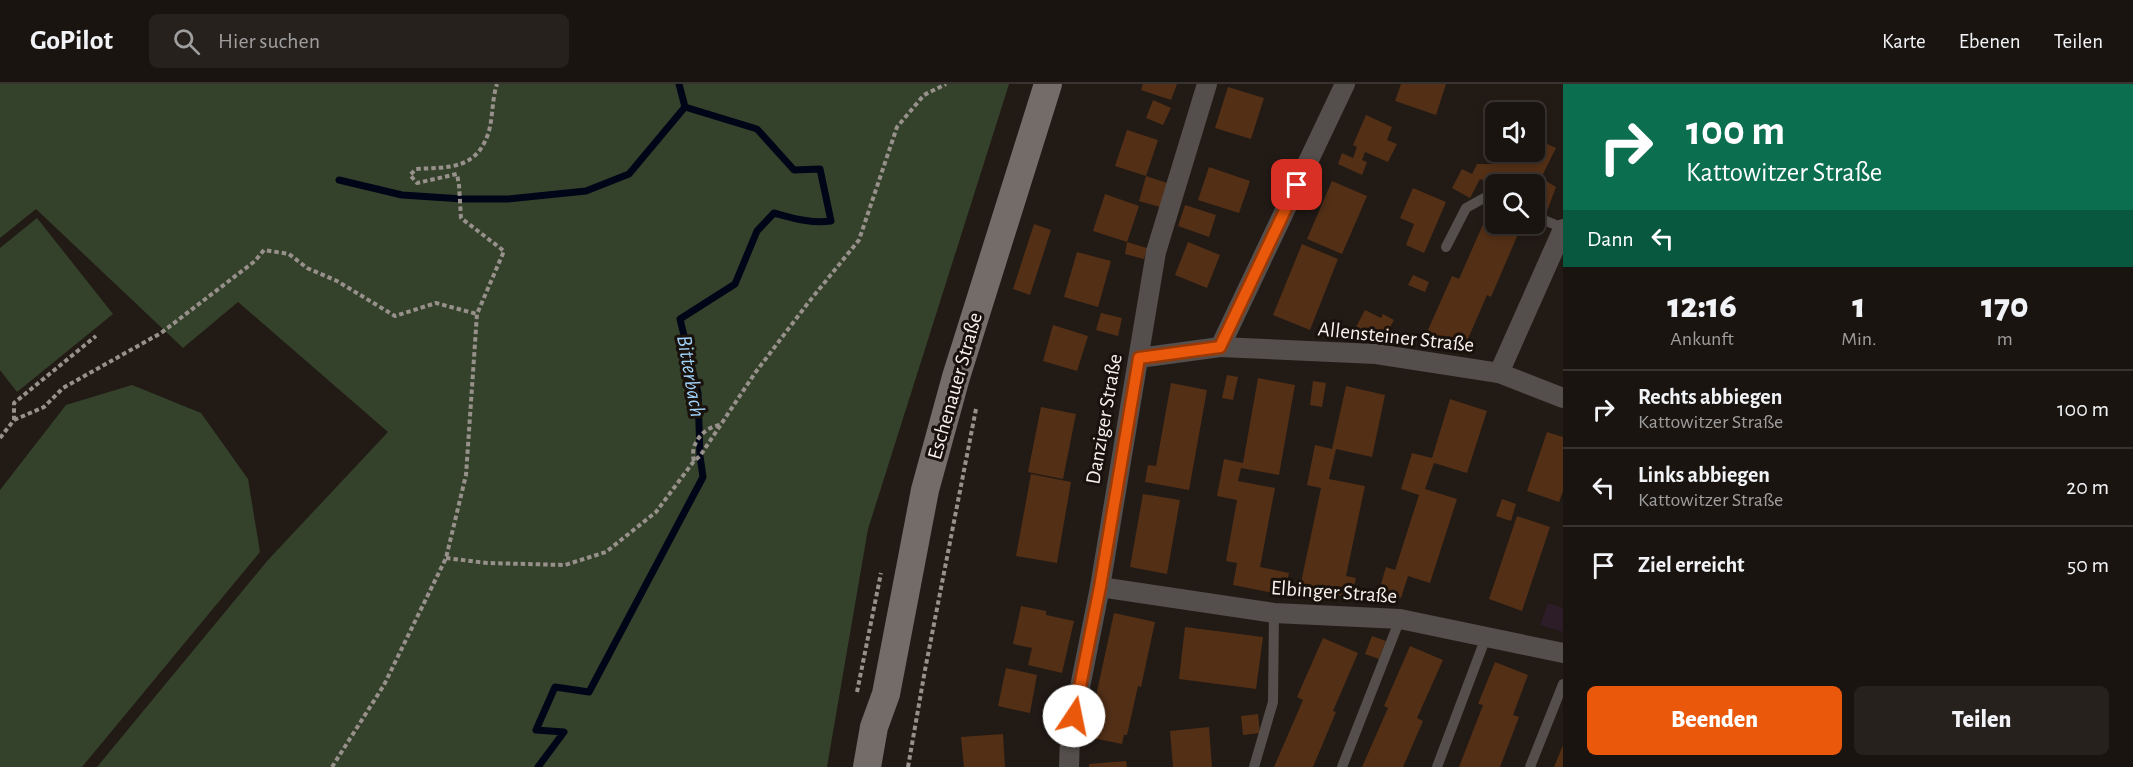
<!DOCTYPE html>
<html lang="de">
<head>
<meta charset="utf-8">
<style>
  :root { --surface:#1a1410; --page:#27211e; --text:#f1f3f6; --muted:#9f9e9f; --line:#383330; --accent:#ea580c }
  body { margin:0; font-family:"Alegreya Sans",sans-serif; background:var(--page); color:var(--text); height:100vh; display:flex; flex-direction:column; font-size:22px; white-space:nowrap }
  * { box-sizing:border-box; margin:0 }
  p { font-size:20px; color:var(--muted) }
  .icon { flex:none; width:33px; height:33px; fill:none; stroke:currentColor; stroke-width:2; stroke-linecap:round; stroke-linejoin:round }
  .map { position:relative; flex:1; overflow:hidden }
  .drawer { display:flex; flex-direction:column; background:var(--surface); width:570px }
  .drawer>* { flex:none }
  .top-card { background:#0b6e4f; color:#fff; overflow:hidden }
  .controls { position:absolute; left:1485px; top:18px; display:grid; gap:12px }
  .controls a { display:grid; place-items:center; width:60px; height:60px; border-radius:9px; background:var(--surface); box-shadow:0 3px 9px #0003,0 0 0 2px var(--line); font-size:30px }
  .pin { position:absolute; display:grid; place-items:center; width:51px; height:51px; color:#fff; margin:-26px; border-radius:12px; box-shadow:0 3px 9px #0006 }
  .me { position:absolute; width:66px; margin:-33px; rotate:11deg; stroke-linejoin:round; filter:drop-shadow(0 0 4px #0008) }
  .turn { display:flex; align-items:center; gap:21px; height:126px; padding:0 24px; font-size:27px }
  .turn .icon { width:78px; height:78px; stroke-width:2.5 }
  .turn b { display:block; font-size:42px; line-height:51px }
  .then { display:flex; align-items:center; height:57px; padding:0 24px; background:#0003; gap:12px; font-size:22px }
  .eta { display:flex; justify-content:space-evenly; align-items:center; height:102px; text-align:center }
  .eta b { font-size:36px; font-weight:800; line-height:42px }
  .button { display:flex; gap:12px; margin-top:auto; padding:12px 24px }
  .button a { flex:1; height:69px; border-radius:9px; background:var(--accent); color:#fff; font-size:24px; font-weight:800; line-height:69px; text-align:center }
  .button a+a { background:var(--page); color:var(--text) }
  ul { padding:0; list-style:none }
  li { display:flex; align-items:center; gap:18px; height:78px; padding:0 24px; border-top:2px solid var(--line) }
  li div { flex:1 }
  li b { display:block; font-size:22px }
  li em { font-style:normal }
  header { display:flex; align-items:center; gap:36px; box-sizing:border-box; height:84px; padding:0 30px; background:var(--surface); border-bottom:2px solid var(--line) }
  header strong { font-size:28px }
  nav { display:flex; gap:33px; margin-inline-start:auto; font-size:21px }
  .search { width:420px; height:54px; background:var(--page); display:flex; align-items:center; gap:15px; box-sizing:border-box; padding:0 21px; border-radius:9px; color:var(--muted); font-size:22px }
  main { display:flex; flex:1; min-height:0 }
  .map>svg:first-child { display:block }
  .industrial { fill:#2d1d28 }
  .green { fill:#35422b }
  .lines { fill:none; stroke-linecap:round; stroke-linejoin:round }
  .stream { stroke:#000617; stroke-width:7 }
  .building { fill:#532f16 }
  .path { stroke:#97908b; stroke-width:4; stroke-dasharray:4.5 3; stroke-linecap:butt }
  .service { stroke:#544f4c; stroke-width:10 }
  .minor { stroke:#544f4c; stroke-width:20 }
  .secondary { stroke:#746c68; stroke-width:28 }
  .route-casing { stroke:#983908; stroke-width:15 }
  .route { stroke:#ea580c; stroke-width:10 }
  .labels { text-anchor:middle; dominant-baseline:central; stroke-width:6; stroke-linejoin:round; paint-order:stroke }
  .street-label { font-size:21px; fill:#f7f1ed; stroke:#19110c }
  .water-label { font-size:22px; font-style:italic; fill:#a1d3fa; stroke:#19110c }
</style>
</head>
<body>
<header>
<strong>GoPilot</strong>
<div class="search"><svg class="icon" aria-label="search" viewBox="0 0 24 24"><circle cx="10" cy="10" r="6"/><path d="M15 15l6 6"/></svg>Hier suchen</div>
<nav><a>Karte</a><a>Ebenen</a><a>Teilen</a></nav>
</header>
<main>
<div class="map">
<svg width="1563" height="683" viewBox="0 0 1563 683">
  <rect width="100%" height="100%" fill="#221a15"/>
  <!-- industrial -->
  <polygon class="industrial" points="1548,519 1563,524 1563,548 1540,541"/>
  <!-- green -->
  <g class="green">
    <polygon points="0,0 1009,0 868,445 827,683 97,683 268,476 388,348 238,218 183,264 36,125 0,154"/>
    <polygon points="37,134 113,230 17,308 0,286 0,164"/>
    <polygon points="132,301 201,329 248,395 260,468 82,683 0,683 0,406 66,321"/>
  </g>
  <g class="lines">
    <!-- stream -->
    <g class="stream">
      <polyline points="339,96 402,111 463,115 507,115 586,107 629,90 685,23"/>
      <path d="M 538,683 L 564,648 L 536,646 L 555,603 L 589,608 L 703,393 L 700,372 L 698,309 L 680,235 L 735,200 L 757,147 L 774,129 C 793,134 811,140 831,137 L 820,85 L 794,86 L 757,45 L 685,23 L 679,0"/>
    </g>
  </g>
  <!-- building -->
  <g class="building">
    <polygon points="1143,0 1177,0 1171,16 1141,6"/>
    <polygon points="1401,0 1446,0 1436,31 1395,17"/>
    <polygon points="1228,3 1264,14 1251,55 1215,44"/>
    <polygon points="1153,16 1171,24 1163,41 1146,34"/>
    <polygon points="1366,31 1392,43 1387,56 1397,60 1388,78 1365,68 1362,76 1367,78 1362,91 1338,80 1342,69 1353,74 1357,63 1353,61"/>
    <polygon points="1127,46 1158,56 1146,92 1115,82"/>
    <polygon points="1534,54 1556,64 1541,94 1556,103 1547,127 1534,121 1534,100 1496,100 1496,102 1480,95 1470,114 1452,104 1462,85 1472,90 1477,80 1495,80 1501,68 1534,68"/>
    <polygon points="1209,83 1250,97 1239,129 1198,116"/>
    <polygon points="1146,92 1167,99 1160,123 1139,117"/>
    <polygon points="1332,97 1367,112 1342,170 1307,155"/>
    <polygon points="1413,104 1446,118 1424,169 1406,161 1414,140 1400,134"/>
    <polygon points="1105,110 1139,122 1127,158 1147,164 1144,175 1125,170 1127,158 1093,147"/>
    <polygon points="1185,121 1216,131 1209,153 1178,142"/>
    <polygon points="1488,129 1496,132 1496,140 1512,140 1521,143 1491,213 1487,211 1464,264 1427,248 1452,192 1459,195"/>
    <polygon points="1034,140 1051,146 1030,211 1013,205"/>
    <polygon points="1188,158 1220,171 1207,204 1175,191"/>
    <polygon points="1302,160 1338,175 1310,246 1273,231"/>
    <polygon points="1077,168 1111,177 1098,223 1064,213"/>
    <polygon points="1413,191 1429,198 1425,208 1408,201"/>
    <polygon points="1365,226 1381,234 1383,230 1394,236 1385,252 1376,248 1373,254 1355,245"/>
    <polygon points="1101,229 1122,234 1118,252 1096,246"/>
    <polygon points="1053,241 1088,252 1077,287 1043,277"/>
    <polygon points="1227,291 1238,293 1233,316 1222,314"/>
    <polygon points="1258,294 1295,301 1279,391 1241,384 1238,397 1275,404 1260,483 1289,489 1284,511 1233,501 1237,479 1226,477 1237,416 1217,412 1224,375 1243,379"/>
    <polygon points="1313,297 1326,299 1322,323 1310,321"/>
    <polygon points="1171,299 1207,306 1189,406 1145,398 1148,381 1156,382"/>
    <polygon points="1346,302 1385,311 1372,373 1336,365 1329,395 1365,402 1346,492 1356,494 1351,514 1300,503 1321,404 1307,401 1315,361 1332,365"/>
    <polygon points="1450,315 1487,327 1467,389 1434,379 1425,405 1457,415 1430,499 1408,492 1401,514 1379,507 1386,483 1395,486 1419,411 1401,405 1412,369 1432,374"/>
    <polygon points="1041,323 1076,330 1063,395 1028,388"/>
    <polygon points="1547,348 1563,353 1563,407 1559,418 1527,407"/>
    <polygon points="1031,390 1071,398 1057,479 1016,472"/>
    <polygon points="1143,410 1180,416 1167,490 1130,483"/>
    <polygon points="1502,415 1516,420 1511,437 1496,432"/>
    <polygon points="1517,432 1550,443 1522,527 1489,515"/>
    <polygon points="1021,522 1046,527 1046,531 1074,537 1062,589 1028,581 1032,564 1013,560"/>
    <polygon points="1114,529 1155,538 1141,603 1138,602 1127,651 1124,651 1122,660 1093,654 1096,642 1090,640"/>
    <polygon points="1185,543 1263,553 1256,605 1179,595"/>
    <polygon points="1372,552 1386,557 1379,575 1365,570"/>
    <polygon points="1323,554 1358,569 1333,627 1336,628 1313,683 1274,683 1303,616 1297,613"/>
    <polygon points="1410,562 1443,576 1417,634 1423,637 1403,683 1362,683 1388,624 1384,622"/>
    <polygon points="1495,578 1528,591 1513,631 1519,633 1500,683 1459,683 1483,621 1478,620"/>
    <polygon points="1006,584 1037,591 1030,629 998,622"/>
    <polygon points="1258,630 1260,649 1243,651 1241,632"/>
    <polygon points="1209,643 1212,683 1173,683 1170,647"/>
    <polygon points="1003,650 1005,683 964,683 961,653"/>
    <polygon points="1563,661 1563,683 1554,683"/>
    <polygon points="1126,677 1127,683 1089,683 1089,680"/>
  </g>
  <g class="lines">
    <!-- path -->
    <g class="path">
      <polyline points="14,336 44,323 63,304 161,249 255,177 264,166 289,170 307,184 337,197 395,232 436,219 477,230"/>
      <polyline points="0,354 14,336 14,319 96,252"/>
      <path d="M 694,377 C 689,360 704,343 720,341"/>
      <polyline points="446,474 487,479 565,481 606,468 656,428 694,377 700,372 755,289 808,219 859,156 897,43 924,11 946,0"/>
      <polyline points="857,608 881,489"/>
      <path d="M 332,683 L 384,601 L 446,474 L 466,391 L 477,230 L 504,167 L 461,134 L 459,101 L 457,90 L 417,99 L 410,91 L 416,85 C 450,83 477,86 489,47 C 493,32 492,15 497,0"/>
      <polyline points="908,683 925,586 976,325"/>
    </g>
    <!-- service -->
    <g class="service">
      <polyline points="1534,132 1563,144"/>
      <polyline points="1446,163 1466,124 1484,114 1496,116"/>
      <polyline points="1254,683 1273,618 1274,529"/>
      <polyline points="1342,683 1400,535"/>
      <polyline points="1437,683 1486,553"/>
      <polyline points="1530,683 1563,600"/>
    </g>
    <!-- minor -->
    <g class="minor">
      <polyline points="1220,263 1376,270 1499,289 1563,314"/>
      <polyline points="1139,274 1220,263 1345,0"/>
      <polyline points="1499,289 1563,145"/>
      <polyline points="1100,503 1274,529 1400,535 1563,569"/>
      <polyline points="1069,683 1070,653 1100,503 1156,168 1207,0"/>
    </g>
    <!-- secondary -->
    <polyline class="secondary" points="867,683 874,643 886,610 925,406 956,293 1048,0"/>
  </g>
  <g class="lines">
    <!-- route casing -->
    <g class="route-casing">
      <polyline id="route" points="1074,632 1100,503 1139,274 1220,263 1297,101"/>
    </g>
    <!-- route -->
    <use href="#route" class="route"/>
  </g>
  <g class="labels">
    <!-- street labels -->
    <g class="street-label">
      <text transform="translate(1396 253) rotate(6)">Allensteiner Straße</text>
      <text transform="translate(955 302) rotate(-74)">Eschenauer Straße</text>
      <text transform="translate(1104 335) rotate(-80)">Danziger Straße</text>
      <text transform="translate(1334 508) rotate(4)">Elbinger Straße</text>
    </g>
    <!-- water labels -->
    <g class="water-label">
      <text transform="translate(691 292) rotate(80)">Bitterbach</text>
    </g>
  </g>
</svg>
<div class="controls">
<a><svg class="icon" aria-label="sound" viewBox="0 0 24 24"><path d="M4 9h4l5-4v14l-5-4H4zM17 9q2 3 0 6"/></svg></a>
<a><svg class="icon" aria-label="search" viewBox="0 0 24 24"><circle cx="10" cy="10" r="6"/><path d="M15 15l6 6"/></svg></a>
</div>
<div class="pin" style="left:1297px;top:101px;background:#d93025"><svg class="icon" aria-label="arrive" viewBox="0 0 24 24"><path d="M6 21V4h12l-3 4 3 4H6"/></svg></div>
<svg class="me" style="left:1074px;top:632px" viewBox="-20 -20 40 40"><circle r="19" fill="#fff"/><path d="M0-13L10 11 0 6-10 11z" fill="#ea580c"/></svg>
</div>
<section class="drawer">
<div class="top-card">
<div class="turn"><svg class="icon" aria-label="right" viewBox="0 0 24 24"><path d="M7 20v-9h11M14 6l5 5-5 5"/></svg><div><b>100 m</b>Kattowitzer Straße</div></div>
<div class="then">Dann<svg class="icon" aria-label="left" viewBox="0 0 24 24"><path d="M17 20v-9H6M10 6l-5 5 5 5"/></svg></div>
</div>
<div class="eta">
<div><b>12:16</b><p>Ankunft</p></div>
<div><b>1</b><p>Min.</p></div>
<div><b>170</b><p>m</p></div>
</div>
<ul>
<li><svg class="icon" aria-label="right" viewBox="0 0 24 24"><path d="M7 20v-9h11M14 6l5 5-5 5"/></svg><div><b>Rechts abbiegen</b><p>Kattowitzer Straße</p></div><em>100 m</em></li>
<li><svg class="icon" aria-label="left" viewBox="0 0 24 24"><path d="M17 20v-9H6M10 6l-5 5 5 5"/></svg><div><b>Links abbiegen</b><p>Kattowitzer Straße</p></div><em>20 m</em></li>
<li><svg class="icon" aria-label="arrive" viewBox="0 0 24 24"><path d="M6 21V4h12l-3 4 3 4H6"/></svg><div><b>Ziel erreicht</b></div><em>50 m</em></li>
</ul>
<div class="button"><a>Beenden</a><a>Teilen</a></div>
</section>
</main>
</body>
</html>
